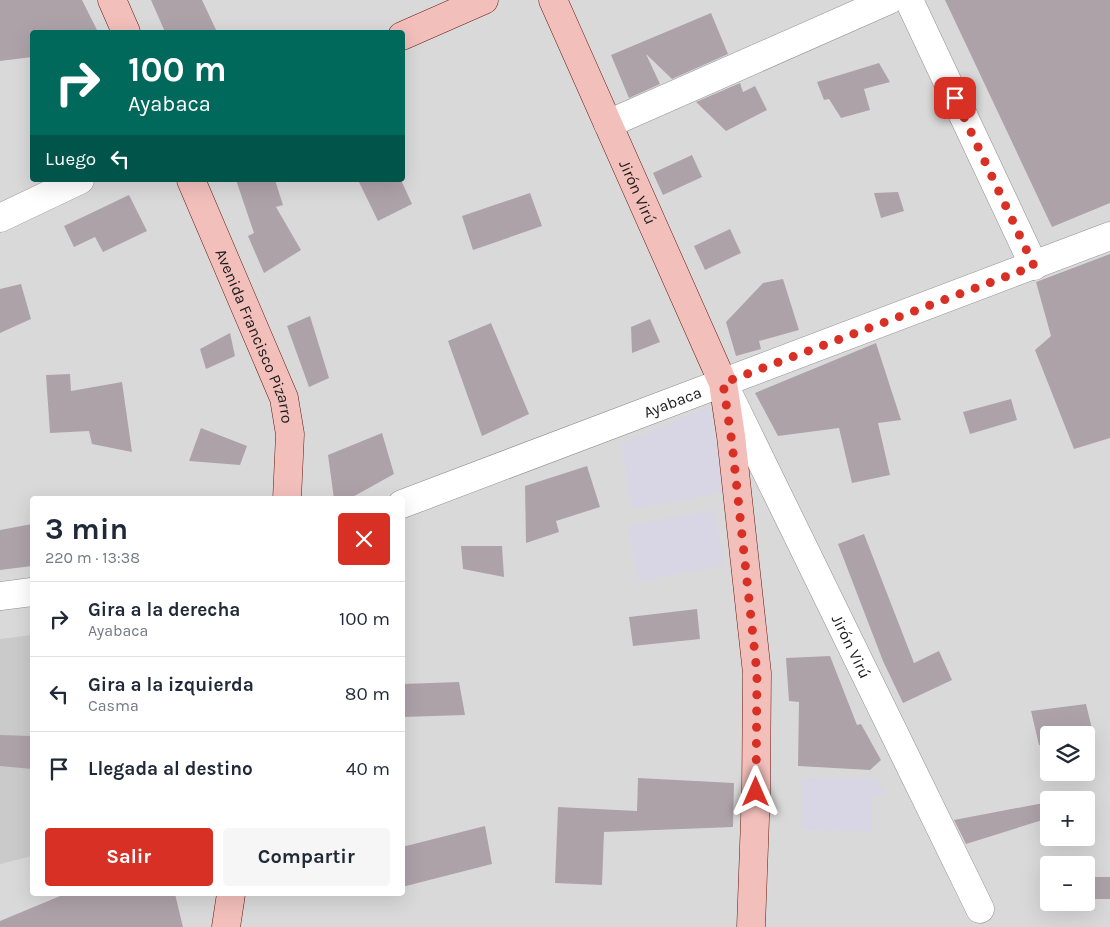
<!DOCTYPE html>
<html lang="es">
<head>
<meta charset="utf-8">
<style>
  :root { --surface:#fff; --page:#f6f6f7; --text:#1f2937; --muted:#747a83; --line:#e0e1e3; --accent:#d93025 }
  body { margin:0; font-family:Karla,sans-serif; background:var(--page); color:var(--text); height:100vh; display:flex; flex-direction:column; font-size:19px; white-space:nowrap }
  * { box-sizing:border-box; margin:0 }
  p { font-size:16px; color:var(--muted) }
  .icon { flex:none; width:28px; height:28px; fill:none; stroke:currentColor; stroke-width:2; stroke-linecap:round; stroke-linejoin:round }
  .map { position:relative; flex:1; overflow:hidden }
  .panel { position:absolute; left:30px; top:496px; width:375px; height:400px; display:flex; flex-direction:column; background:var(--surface); border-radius:5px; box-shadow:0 5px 20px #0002 }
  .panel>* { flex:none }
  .guide { position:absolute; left:30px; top:30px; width:375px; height:152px; border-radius:5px; box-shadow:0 5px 20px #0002; background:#00695c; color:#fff; overflow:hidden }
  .controls { position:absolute; left:1040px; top:726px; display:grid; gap:10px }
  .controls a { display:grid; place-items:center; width:55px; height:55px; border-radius:5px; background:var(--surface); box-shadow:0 5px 20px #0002; font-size:25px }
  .pin { position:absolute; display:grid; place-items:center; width:42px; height:42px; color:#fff; margin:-21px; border-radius:10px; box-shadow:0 2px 8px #0006 }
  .me { position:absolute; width:55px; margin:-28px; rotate:0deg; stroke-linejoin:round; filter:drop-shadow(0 0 4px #0008) }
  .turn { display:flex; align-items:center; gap:18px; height:105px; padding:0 15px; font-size:22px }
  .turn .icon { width:65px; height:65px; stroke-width:2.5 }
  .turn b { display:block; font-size:35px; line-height:42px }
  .then { display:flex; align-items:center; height:48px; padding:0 15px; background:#0003; gap:10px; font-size:19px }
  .round { display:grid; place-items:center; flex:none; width:52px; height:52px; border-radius:5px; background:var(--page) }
  .headline { display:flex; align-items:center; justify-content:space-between; height:85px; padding:0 15px }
  h1 { font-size:30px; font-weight:700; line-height:38px }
  .primary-button { display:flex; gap:10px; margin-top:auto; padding:10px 15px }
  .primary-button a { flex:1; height:58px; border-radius:5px; background:var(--accent); color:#fff; font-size:20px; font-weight:700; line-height:58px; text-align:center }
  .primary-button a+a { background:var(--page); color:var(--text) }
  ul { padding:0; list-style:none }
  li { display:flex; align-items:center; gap:15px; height:75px; padding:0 15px; border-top:1px solid var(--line) }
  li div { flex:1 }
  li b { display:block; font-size:19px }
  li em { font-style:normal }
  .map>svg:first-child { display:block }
  .residential { fill:#dad9da; fill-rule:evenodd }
  .industrial { fill:#d8d5e5 }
  .religious { fill:#cacaca }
  .building { fill:#aea2a9 }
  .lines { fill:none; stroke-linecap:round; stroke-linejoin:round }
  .street-casing { stroke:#909090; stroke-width:29 }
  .secondary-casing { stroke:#651b10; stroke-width:29 }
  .street { stroke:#fff; stroke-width:28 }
  .secondary { stroke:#f2bfbb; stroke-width:28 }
  .route { stroke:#d93025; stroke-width:9; stroke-dasharray:0 16.2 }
  .labels { text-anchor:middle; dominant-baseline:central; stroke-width:5; stroke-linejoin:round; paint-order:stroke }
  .street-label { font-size:16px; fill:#1c1c1c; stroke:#fff }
</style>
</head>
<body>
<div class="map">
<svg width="1110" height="927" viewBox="0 0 1110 927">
  <rect width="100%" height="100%" fill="#ece3e6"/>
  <!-- residential -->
  <path class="residential" d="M 0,0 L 1110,0 L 1110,927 L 0,927 ZM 32,32 L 402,32 L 402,180 L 32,180 ZM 32,499 L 402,499 L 402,894 L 32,894 ZM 1049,735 L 1086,735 L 1086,772 L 1049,772 ZM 1049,800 L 1086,800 L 1086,838 L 1049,838 ZM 1049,865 L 1086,865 L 1086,902 L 1049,902 Z"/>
  <!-- industrial -->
  <g class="industrial">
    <polygon points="709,407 725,492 633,509 621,444"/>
    <polygon points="714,510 725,565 639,581 628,526"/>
    <polygon points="801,778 877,779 884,792 871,799 871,831 801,830"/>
  </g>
  <!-- religious -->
  <polygon class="religious" points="32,635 32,856 0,864 0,639"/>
  <!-- building -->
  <g class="building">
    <polygon points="0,0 82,0 98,32 32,32 32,57 0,61"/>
    <polygon points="151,0 202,0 217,32 165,32"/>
    <polygon points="945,0 1110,0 1110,203 1052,227"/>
    <polygon points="711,13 728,54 672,79 646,54 660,84 629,98 611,55"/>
    <polygon points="879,63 890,82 864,89 870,110 841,118 829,99 824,100 817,82"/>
    <polygon points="740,83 743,92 755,86 767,110 726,131 696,102"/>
    <polygon points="692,155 702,177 663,195 653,173"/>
    <polygon points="236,180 275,180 283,205 276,207 301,250 264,273 248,236 254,233"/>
    <polygon points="358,180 401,180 412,204 378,221"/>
    <polygon points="898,192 904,211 881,218 874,193"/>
    <polygon points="530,193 542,226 473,250 462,216"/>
    <polygon points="129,195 147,231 103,252 95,237 74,247 64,226"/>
    <polygon points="730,229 741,253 705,270 694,246"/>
    <polygon points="1110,254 1110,438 1074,449 1035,350 1051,336 1036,282"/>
    <polygon points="783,279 799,330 759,341 761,349 736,356 726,322 763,283"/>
    <polygon points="21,284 31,319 0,333 0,289"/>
    <polygon points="310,316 329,378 309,387 287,326"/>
    <polygon points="650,319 660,342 632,353 631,327"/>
    <polygon points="491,323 529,414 482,436 448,341"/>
    <polygon points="230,333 235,356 206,369 200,349"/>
    <polygon points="876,343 901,420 878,423 890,475 852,483 839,428 778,436 755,393"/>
    <polygon points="70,374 71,391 122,382 132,452 92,444 89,431 50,433 46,375"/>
    <polygon points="1011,399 1017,420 970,434 963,412"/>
    <polygon points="201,428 247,446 240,465 189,461"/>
    <polygon points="382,433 394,474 349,499 334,499 328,455"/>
    <polygon points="587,466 600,507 556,521 559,532 526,543 525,486"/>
    <polygon points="32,524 32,566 0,570 0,530"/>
    <polygon points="864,534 914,663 939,651 952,680 903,703 883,661 838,544"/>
    <polygon points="461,546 502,546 504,577 463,569"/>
    <polygon points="697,609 700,639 633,646 629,617"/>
    <polygon points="830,656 857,725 861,724 881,760 870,770 798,766 799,702 789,701 786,658"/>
    <polygon points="459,682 465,715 402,717 402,684"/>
    <polygon points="1086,704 1095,741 1086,741 1086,735 1049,735 1049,744 1039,745 1031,711"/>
    <polygon points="0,735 32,736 32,769 0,766"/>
    <polygon points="638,778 734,783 733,827 604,832 602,885 555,883 558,807 637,811"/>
    <polygon points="1049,802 1049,818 966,844 954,820"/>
    <polygon points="485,826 492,864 402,887 402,847"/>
    <rect x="1086" y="877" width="24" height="22"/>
    <polygon points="65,894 175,894 183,927 0,927 0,921"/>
  </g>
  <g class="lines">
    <!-- street casing -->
    <g class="street-casing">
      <g id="street">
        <polyline points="909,0 1034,266"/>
        <polyline points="608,124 889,0"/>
        <polyline points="0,218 80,180"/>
        <path id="s1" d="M 727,391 L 980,909"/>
        <path id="s2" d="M 402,504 L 1110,236"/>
        <polyline points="0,596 32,592"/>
      </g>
    </g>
    <!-- secondary casing -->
    <g class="secondary-casing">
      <g id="secondary">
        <polyline points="112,0 126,32"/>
        <path id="s3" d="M 553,0 L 723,383 L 731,436 L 757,673 L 756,792 L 751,927"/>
        <polyline points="402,36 484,0"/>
        <path id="s4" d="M 191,180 L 284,398 L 290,434 L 287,499"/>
        <polyline points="226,927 231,894"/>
      </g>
    </g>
    <!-- street -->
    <use href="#street" class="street"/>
    <!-- secondary -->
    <use href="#secondary" class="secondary"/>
  </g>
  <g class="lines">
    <!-- route -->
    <polyline class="route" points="756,792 757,673 732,443 723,383 1034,266 955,98"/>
  </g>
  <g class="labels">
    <!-- street labels -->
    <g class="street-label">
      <text stroke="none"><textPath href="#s3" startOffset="210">Jirón Virú</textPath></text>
      <text stroke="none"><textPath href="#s4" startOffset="169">Avenida Francisco Pizarro</textPath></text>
      <text stroke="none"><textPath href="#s2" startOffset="289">Ayabaca</textPath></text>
      <text stroke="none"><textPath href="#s1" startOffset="284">Jirón Virú</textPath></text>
    </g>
  </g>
</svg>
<div class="controls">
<a><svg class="icon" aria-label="layers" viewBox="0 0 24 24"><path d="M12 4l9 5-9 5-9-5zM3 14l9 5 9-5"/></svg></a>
<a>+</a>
<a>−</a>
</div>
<div class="pin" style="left:955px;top:98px;background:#d93025"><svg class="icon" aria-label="arrive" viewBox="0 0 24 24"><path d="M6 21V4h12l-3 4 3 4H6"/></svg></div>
<svg class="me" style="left:756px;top:792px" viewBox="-20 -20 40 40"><path d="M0-17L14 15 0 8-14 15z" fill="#d93025" stroke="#fff" stroke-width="4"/></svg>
<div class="guide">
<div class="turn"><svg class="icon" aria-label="right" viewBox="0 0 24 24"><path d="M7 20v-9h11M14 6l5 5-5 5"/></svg><div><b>100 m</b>Ayabaca</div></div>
<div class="then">Luego<svg class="icon" aria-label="left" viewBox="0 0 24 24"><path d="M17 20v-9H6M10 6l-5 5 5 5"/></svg></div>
</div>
<section class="panel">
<div class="headline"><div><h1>3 min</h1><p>220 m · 13:38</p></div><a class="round" style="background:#d93025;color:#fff"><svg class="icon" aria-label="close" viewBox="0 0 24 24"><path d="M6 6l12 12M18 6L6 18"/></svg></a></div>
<ul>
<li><svg class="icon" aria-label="right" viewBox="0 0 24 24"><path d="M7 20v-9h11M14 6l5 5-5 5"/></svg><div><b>Gira a la derecha</b><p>Ayabaca</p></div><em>100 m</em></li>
<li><svg class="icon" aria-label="left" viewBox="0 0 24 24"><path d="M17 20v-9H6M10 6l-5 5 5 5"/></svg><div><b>Gira a la izquierda</b><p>Casma</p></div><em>80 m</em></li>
<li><svg class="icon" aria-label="arrive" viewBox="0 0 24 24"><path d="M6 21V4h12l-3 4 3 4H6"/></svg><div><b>Llegada al destino</b></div><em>40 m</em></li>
</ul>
<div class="primary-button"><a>Salir</a><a>Compartir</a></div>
</section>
</div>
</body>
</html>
